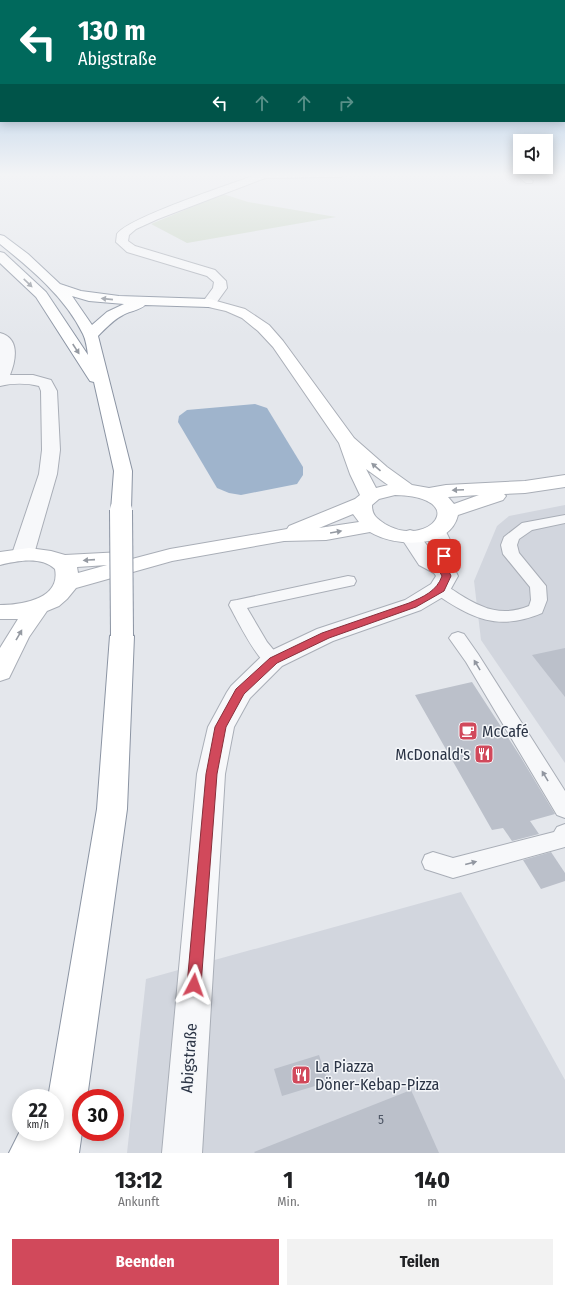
<!DOCTYPE html>
<html lang="de">
<head>
<meta charset="utf-8">
<style>
  :root { --surface:#fff; --page:#f2f2f2; --text:#202124; --muted:#757577; --accent:#d1495b }
  body { margin:0; font-family:"Fira Sans Condensed",sans-serif; background:var(--page); color:var(--text); height:100vh; display:flex; flex-direction:column; font-size:15px; white-space:nowrap }
  * { box-sizing:border-box; margin:0 }
  p { font-size:13px; color:var(--muted) }
  .icon { flex:none; width:22px; height:22px; fill:none; stroke:currentColor; stroke-width:2; stroke-linecap:round; stroke-linejoin:round }
  .map { position:relative; height:1153px; overflow:hidden }
  .details { display:flex; flex-direction:column; background:var(--surface); flex:1 }
  .details>* { flex:none }
  .top-card { position:absolute; left:0px; top:0px; width:565px; height:122px; box-shadow:0 2px 10px #0003; background:#00695c; color:#fff; overflow:hidden }
  .controls { position:absolute; left:513px; top:134px; display:grid; gap:8px }
  .controls a { display:grid; place-items:center; width:40px; height:40px; border-radius:0px; background:var(--surface); box-shadow:0 2px 10px #0003; font-size:20px }
  .speed { position:absolute; left:12px; top:1089px; display:flex; gap:8px; font-size:20px; font-weight:700; text-align:center }
  .speed>* { display:grid; place-content:center; width:52px; height:52px; border-radius:50%; background:var(--surface); box-shadow:0 2px 10px #0003; line-height:1 }
  .speed small { font-size:10px; font-weight:400 }
  .speed .limit { border:6px solid #d22; background:#fff; color:#111 }
  .pin { position:absolute; display:grid; place-items:center; width:34px; height:34px; color:#fff; margin:-17px; border-radius:8px; box-shadow:0 2px 6px #0006 }
  .me { position:absolute; width:44px; margin:-22px; rotate:4deg; stroke-linejoin:round; filter:drop-shadow(0 0 3px #0008) }
  .turn { display:flex; align-items:center; gap:14px; height:84px; padding:0 12px; font-size:18px }
  .turn .icon { width:52px; height:52px; stroke-width:2.5 }
  .turn b { display:block; font-size:28px; line-height:34px }
  .lanes { display:flex; align-items:center; height:38px; padding:0 12px; background:#0003; justify-content:center; gap:20px; direction:ltr }
  .lanes .off { opacity:.35 }
  .eta { display:flex; justify-content:space-evenly; align-items:center; height:68px; text-align:center }
  .eta b { font-size:24px; font-weight:700; line-height:28px }
  .button { display:flex; gap:8px; margin-top:auto; padding:8px 12px }
  .button a { flex:1; height:46px; border-radius:0px; background:var(--accent); color:#fff; font-size:16px; font-weight:700; line-height:46px; text-align:center }
  .button a+a { background:var(--page); color:var(--text) }
  .map>svg:first-child { display:block }
  .built { fill:#d2d6de }
  .green { fill:#c9d6c5 }
  .water { fill:#9fb4cc }
  .building { fill:#bbc0ca }
  .lines { fill:none; stroke-linecap:round; stroke-linejoin:round }
  .service-casing { stroke:#a9aeb7; stroke-width:2 }
  .minor-casing { stroke:#a9aeb7; stroke-width:2 }
  .secondary-casing { stroke:#a9aeb7; stroke-width:2 }
  .trunk-casing { stroke:#8b94a3; stroke-width:2 }
  .service { fill:#f7f8fa; fill-rule:evenodd }
  .minor { fill:#f7f8fa; fill-rule:evenodd }
  .secondary { fill:#fff; fill-rule:evenodd }
  .trunk { fill:#fff; fill-rule:evenodd }
  .trunk-bridge-casing { stroke:#8b94a3; stroke-width:24; stroke-linecap:butt }
  .trunk-bridge { stroke:#fff; stroke-width:22 }
  .oneway { fill:#959aa2 }
  .oneway2 { fill:#9196a0 }
  .route { fill:#d1495b; stroke:#882f3b }
  .labels { text-anchor:middle; dominant-baseline:central; stroke-width:3; stroke-linejoin:round; paint-order:stroke }
  .near-number-label { font-size:13px; fill:#4f5766 }
  .near-poi-label { font-size:16px; fill:#2b3445; stroke:#f4f6f9; text-anchor:start }
  .near-street-label { font-size:16px; fill:#2b3445; stroke:#f4f6f9 }
</style>
</head>
<body>
<div class="map">
<svg width="565" height="1153" viewBox="0 0 565 1153">
  <rect width="100%" height="100%" fill="#e4e7ec"/>
  <!-- built -->
  <g class="built">
    <polygon points="565,505 565,763 481,640 474,581 497,526 509,516"/>
    <polygon points="461,892 565,1080 565,1153 127,1153 146,979"/>
  </g>
  <!-- green -->
  <polygon class="green" points="223,194 248,202 336,217 187,243 151,224"/>
  <!-- water -->
  <polygon class="water" points="255,404 267,408 303,467 303,475 297,484 241,495 229,493 217,488 178,422 179,416 187,410"/>
  <!-- building -->
  <g class="building">
    <polygon points="565,648 565,697 532,655"/>
    <polygon points="472,682 520,756 555,814 530,821 539,834 512,841 503,828 492,830 415,695"/>
    <polygon points="551,852 565,873 565,881 541,889 523,860"/>
    <polygon points="319,1055 328,1082 282,1096 274,1069"/>
    <polygon points="411,1090 439,1153 255,1153 254,1152"/>
  </g>
  <g class="lines">
    <!-- service casing -->
    <g class="service-casing">
      <g id="service">
        <polygon points="516,174 524,174 533,181 532,183 526,183"/>
        <path d="M 565,515 L 565,523 L 532,530 L 519,539 L 517,545 L 519,553 L 546,586 L 547,600 L 542,613 C 497,632 472,618 434,593 L 432,589 L 434,585 C 444,583 451,589 459,594 C 483,609 502,617 529,606 L 531,600 L 530,587 L 503,554 L 501,545 L 504,537 L 522,523 Z"/>
        <path d="M 348,576 L 354,577 L 356,581 L 354,585 L 247,608 L 267,642 L 282,660 L 279,664 C 275,666 271,667 267,664 C 256,658 236,618 229,605 L 231,601 L 237,600 Z"/>
        <polygon points="458,632 464,634 478,654 565,791 565,818 557,815 466,662 449,638 452,634"/>
        <polygon points="565,824 565,847 453,878 425,869 422,862 425,855 433,852 453,858 554,832 557,827"/>
      </g>
    </g>
    <!-- minor casing -->
    <g class="minor-casing">
      <g id="minor">
        <path d="M 258,174 L 346,174 L 341,177 L 265,178 L 158,219 L 136,229 L 129,235 L 128,241 L 135,246 L 215,270 L 226,281 L 227,288 L 214,306 L 204,306 L 202,303 L 213,288 L 214,282 L 207,276 L 127,252 L 116,242 L 117,234 C 129,217 232,184 258,174 Z"/>
        <path d="M 0,333 C 20,338 16,360 10,375 L 33,375 L 51,380 L 57,391 L 60,450 L 57,474 L 34,554 L 31,559 L 23,560 L 15,559 L 12,554 L 39,474 L 42,450 L 41,391 L 39,386 C 27,383 12,383 0,386 Z"/>
        <path d="M 436,525 L 443,527 C 448,534 454,548 455,557 C 455,565 454,569 458,576 L 448,594 L 421,610 L 333,641 L 282,666 L 250,698 L 234,727 L 225,774 L 202,1153 L 162,1153 L 197,774 L 208,727 L 227,692 L 231,686 L 264,654 L 317,629 L 405,600 L 431,584 L 436,576 L 434,573 L 419,565 L 400,536 L 403,532 L 410,530 L 417,532 L 432,552 L 426,531 L 429,527 Z"/>
      </g>
    </g>
    <!-- secondary casing -->
    <g class="secondary-casing">
      <path id="secondary" d="M 209,299 L 245,309 L 269,325 L 283,341 L 354,438 L 387,467 L 412,485 L 429,488 L 446,485 L 525,481 L 565,475 L 565,487 L 525,493 L 504,494 L 506,496 L 503,500 L 458,515 C 450,550 394,547 370,532 L 326,540 L 284,541 L 172,561 L 76,588 L 67,599 L 59,606 L 47,611 L 29,637 L 9,678 L 0,681 L 0,648 L 18,619 L 0,619 L 0,605 C 22,605 61,599 55,569 C 41,556 17,561 0,565 L 0,552 L 29,548 L 51,551 L 65,555 L 122,552 L 130,553 L 132,559 L 170,549 L 287,529 L 289,526 L 355,499 L 360,495 L 350,474 L 339,443 L 273,347 L 258,331 L 242,318 L 226,311 L 204,306 L 202,303 L 204,300 ZM 366,469 L 388,485 L 376,488 ZM 395,495 C 472,497 429,550 385,524 C 376,518 372,515 372,505 L 379,499 ZM 479,495 L 454,504 L 448,497 ZM 353,514 L 359,522 L 319,528 ZM 107,565 L 78,573 L 77,567 Z"/>
    </g>
    <!-- trunk casing -->
    <g class="trunk-casing">
      <g id="trunk">
        <path d="M 0,235 L 4,236 L 28,254 L 60,284 L 81,291 L 119,296 L 209,299 L 214,300 L 216,303 L 214,306 L 209,307 L 145,305 C 141,310 129,311 123,315 C 113,320 106,328 98,336 L 132,471 L 131,510 L 128,514 L 121,516 L 114,514 L 111,510 L 114,471 L 94,382 L 90,381 L 88,378 L 36,297 L 0,263 L 0,252 L 4,253 L 46,292 L 88,355 C 87,348 86,340 83,334 C 65,297 31,269 0,244 ZM 72,296 L 89,301 L 124,304 L 107,312 L 92,325 Z"/>
        <polygon points="122,628 130,630 134,636 127,809 87,1098 81,1098 82,1132 79,1153 9,1153 21,1129 21,1132 55,1132 55,1098 48,1098 97,809 110,636 114,630"/>
      </g>
    </g>
    <!-- service -->
    <use href="#service" class="service"/>
    <!-- minor -->
    <use href="#minor" class="minor"/>
    <!-- secondary -->
    <use href="#secondary" class="secondary"/>
    <!-- trunk -->
    <use href="#trunk" class="trunk"/>
    <!-- trunk-bridge casing -->
    <g class="trunk-bridge-casing">
      <polyline id="trunk-bridge" points="121,510 122,636"/>
    </g>
    <!-- trunk-bridge -->
    <use href="#trunk-bridge" class="trunk-bridge"/>
  </g>
  <!-- one-way arrows -->
  <defs><path id="oneway-solid" d="M-6-.8H1V-3.2L6.5 0L1 3.2V.8H-6Z"/></defs>
  <g class="oneway">
    <use href="#oneway-solid" transform="translate(28 283) rotate(44)"/>
    <use href="#oneway-solid" transform="translate(107 299) rotate(-174)"/>
    <use href="#oneway-solid" transform="translate(76 349) rotate(57)"/>
    <use href="#oneway-solid" transform="translate(376 467) rotate(-139)"/>
    <use href="#oneway-solid" transform="translate(458 490) rotate(178)"/>
    <use href="#oneway-solid" transform="translate(336 532) rotate(-10)"/>
    <use href="#oneway-solid" transform="translate(89 560) rotate(176)"/>
    <use href="#oneway-solid" transform="translate(19 635) rotate(-60)"/>
  </g>
  <g class="oneway2">
    <use href="#oneway-solid" transform="translate(477 665) rotate(-121)"/>
    <use href="#oneway-solid" transform="translate(545 776) rotate(-121)"/>
    <use href="#oneway-solid" transform="translate(471 863) rotate(-15)"/>
  </g>
  <!-- sky -->
  <linearGradient id="sky" x2="0" y2="1"><stop stop-color="#8bb4dd"/><stop offset="0.52" stop-color="#f3f4f6"/><stop offset="1" stop-color="#f3f4f6" stop-opacity="0"/></linearGradient>
  <rect width="565" height="336" fill="url(#sky)"/>
  <!-- route -->
  <path class="route" d="M 444,553 L 449,556 L 448,569 L 451,576 L 444,591 L 416,607 L 329,638 L 277,663 L 244,694 L 226,727 L 217,774 L 201,985 L 199,990 L 194,992 L 189,990 L 187,985 L 206,774 L 215,727 L 236,689 L 270,658 L 322,633 L 409,603 C 423,597 437,591 442,576 L 438,569 L 440,556 Z"/>
  <!-- icons -->
  <defs>
    <g id="cafe-square" transform="scale(1)"><rect x="-9" y="-9" width="18" height="18" rx="4" fill="#d1495b" stroke="#f4f6f9"/><path d="M-5.5-4.5H6V0H3Q3 3.5 0 3.5H-2.5Q-5.5 3.5-5.5 0ZM3-3.2v2h1.7v-2ZM-6 4.5H4V6H-6Z" fill="#fff"/></g>
    <g id="restaurant-square" transform="scale(1)"><rect x="-9" y="-9" width="18" height="18" rx="4" fill="#d1495b" stroke="#f4f6f9"/><path d="M-5-6h1v4h1v-4h1v4h1v-4h1v5L-1.5 .5V6h-2V.5L-5-1ZM5-6V6H3V1.5H1.5Q1.5-4 5-6Z" fill="#fff"/></g>
  </defs>
  <g fill-rule="evenodd">
    <use href="#cafe-square" x="468" y="731"/>
    <use href="#restaurant-square" x="484" y="754"/>
    <use href="#restaurant-square" x="301" y="1075"/>
  </g>
  <g class="labels">
    <!-- near-number labels -->
    <g class="near-number-label">
      <text x="381" y="1119">5</text>
    </g>
    <!-- near-poi labels -->
    <g class="near-poi-label">
      <text x="482" y="731">McCafé</text>
      <text x="470" y="754" text-anchor="end">McDonald's</text>
      <text x="315" y="1066">La Piazza<tspan x="315" dy="18">Döner-Kebap-Pizza</tspan></text>
    </g>
    <!-- near-street labels -->
    <g class="near-street-label">
      <text transform="translate(189 1058) rotate(-86)">Abigstraße</text>
    </g>
  </g>
</svg>
<div class="controls">
<a><svg class="icon" aria-label="sound" viewBox="0 0 24 24"><path d="M4 9h4l5-4v14l-5-4H4zM17 9q2 3 0 6"/></svg></a>
</div>
<div class="speed"><div>22<small>km/h</small></div><div class="limit">30</div></div>
<div class="pin" style="left:444px;top:556px;background:#d93025"><svg class="icon" aria-label="arrive" viewBox="0 0 24 24"><path d="M6 21V4h12l-3 4 3 4H6"/></svg></div>
<svg class="me" style="left:194px;top:985px" viewBox="-20 -20 40 40"><path d="M0-17L14 15 0 8-14 15z" fill="#d1495b" stroke="#fff" stroke-width="4"/></svg>
<div class="top-card">
<div class="turn"><svg class="icon" aria-label="left" viewBox="0 0 24 24"><path d="M17 20v-9H6M10 6l-5 5 5 5"/></svg><div><b>130 m</b>Abigstraße</div></div>
<div class="lanes"><svg class="icon" aria-label="left" viewBox="0 0 24 24"><path d="M17 20v-9H6M10 6l-5 5 5 5"/></svg><svg class="icon off" aria-label="ahead" viewBox="0 0 24 24"><path d="M12 20V5M6 11l6-6 6 6"/></svg><svg class="icon off" aria-label="ahead" viewBox="0 0 24 24"><path d="M12 20V5M6 11l6-6 6 6"/></svg><svg class="icon off" aria-label="right" viewBox="0 0 24 24"><path d="M7 20v-9h11M14 6l5 5-5 5"/></svg></div>
</div>
</div>
<section class="details">
<div class="eta">
<div><b>13:12</b><p>Ankunft</p></div>
<div><b>1</b><p>Min.</p></div>
<div><b>140</b><p>m</p></div>
</div>
<div class="button"><a>Beenden</a><a>Teilen</a></div>
</section>
</body>
</html>
